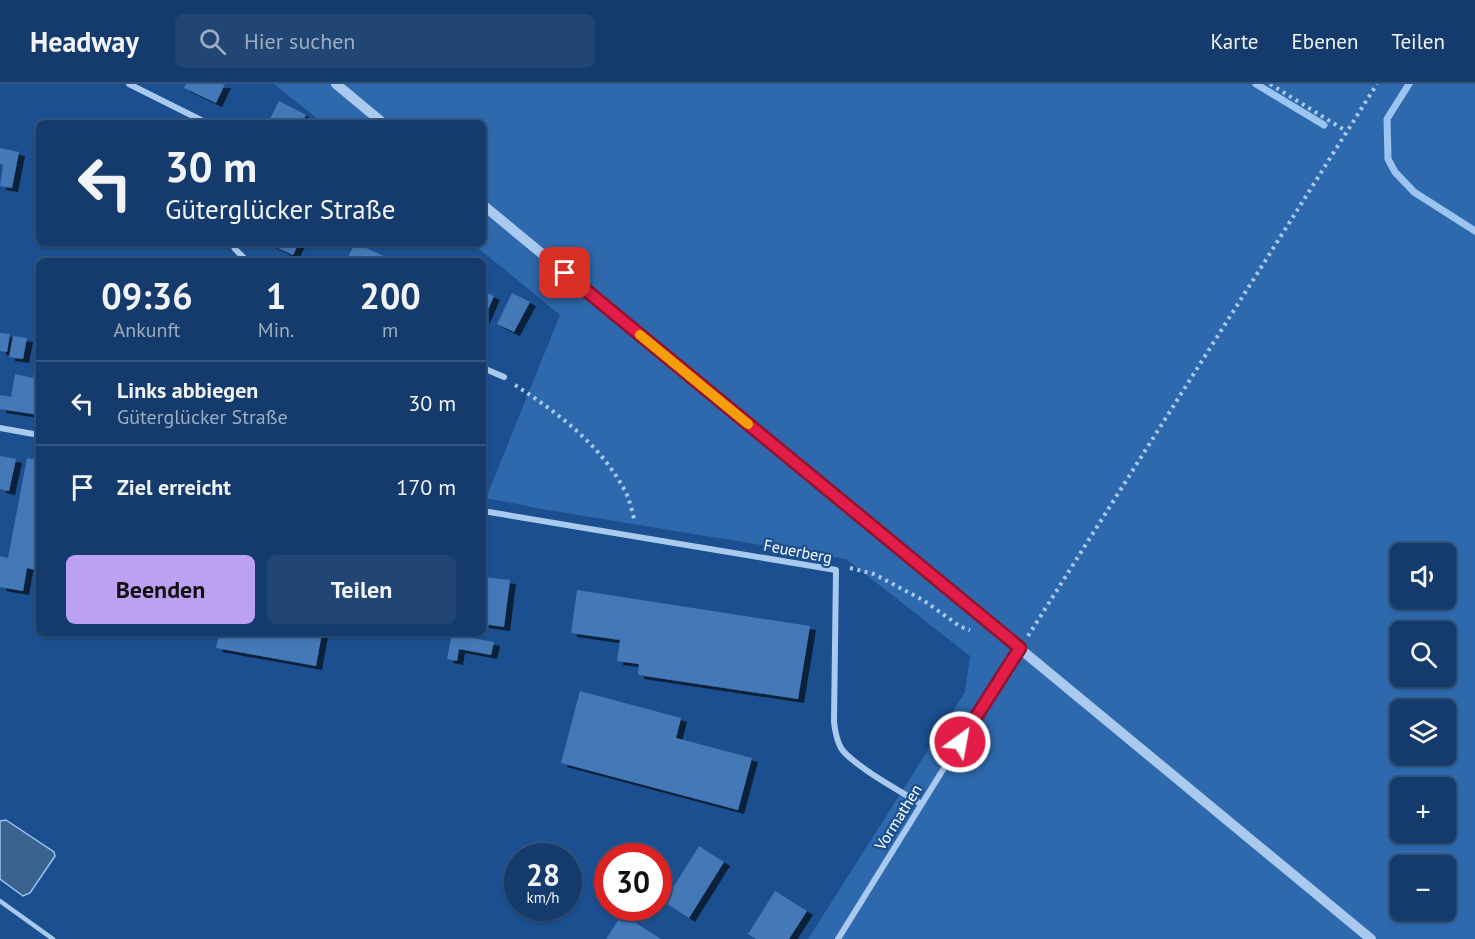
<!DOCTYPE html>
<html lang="de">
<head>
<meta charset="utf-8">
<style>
  :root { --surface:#143b6b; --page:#214673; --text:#f1f3f6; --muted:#9dadc1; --line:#33557e; --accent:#bca0f2 }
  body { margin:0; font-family:"PT Sans",sans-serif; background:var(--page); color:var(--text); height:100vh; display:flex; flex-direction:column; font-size:22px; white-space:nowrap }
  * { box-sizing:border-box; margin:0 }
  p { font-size:20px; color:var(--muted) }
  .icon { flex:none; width:33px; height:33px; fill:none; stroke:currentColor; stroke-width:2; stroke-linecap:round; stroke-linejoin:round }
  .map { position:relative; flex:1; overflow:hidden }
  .details { position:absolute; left:36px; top:174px; width:450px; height:378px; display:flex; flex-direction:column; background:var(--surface); border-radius:9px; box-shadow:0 2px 4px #0004,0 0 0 2px var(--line) }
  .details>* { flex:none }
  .guide { position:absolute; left:36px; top:36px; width:450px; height:126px; border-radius:9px; box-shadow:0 2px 4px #0004,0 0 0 2px var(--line); background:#143b6b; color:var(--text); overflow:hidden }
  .buttons { position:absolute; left:1390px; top:459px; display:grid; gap:12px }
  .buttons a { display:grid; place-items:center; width:66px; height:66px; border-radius:9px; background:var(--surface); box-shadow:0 2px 4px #0004,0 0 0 2px var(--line); font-size:30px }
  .speed { position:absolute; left:504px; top:759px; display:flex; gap:12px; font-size:30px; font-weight:700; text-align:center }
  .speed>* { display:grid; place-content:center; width:78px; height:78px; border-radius:50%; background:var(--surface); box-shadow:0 2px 4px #0004,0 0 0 2px var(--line); line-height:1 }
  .speed small { font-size:15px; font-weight:400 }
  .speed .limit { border:9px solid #d22; background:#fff; color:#111 }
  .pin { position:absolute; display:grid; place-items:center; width:51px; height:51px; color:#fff; margin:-26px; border-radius:12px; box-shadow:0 3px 9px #0006 }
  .me { position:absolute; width:66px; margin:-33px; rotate:32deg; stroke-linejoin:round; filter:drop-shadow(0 0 4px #0008) }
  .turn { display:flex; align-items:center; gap:21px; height:126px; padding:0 30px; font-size:27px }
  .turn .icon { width:78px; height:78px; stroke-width:2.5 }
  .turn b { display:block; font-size:42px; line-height:51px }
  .eta { display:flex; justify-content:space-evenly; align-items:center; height:102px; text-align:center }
  .eta b { font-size:36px; font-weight:600; line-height:42px }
  .primary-button { display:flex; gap:12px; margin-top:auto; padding:12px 30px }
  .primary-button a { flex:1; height:69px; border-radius:9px; background:var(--accent); color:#111; font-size:24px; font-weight:600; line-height:69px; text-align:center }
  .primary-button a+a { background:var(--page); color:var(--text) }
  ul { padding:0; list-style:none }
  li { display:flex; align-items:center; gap:18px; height:84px; padding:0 30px; border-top:2px solid var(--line) }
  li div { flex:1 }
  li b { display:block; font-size:22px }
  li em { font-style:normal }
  header { display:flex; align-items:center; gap:36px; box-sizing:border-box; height:84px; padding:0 30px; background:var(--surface); border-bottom:2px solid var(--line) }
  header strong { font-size:28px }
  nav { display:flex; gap:33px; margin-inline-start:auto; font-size:21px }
  .search { width:420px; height:54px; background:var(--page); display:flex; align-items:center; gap:15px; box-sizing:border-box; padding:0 21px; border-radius:9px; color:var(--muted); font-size:22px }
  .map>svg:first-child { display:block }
  .green { fill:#2e69ad; fill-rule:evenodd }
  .water { fill:#3c6290; stroke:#9cc4f0; stroke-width:1.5 }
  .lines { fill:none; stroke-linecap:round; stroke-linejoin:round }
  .stream { stroke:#9cc4f0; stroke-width:7 }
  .building { fill:#4478b7; filter:url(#shadow) }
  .path { stroke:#a9c9ee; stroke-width:4; stroke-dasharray:3 4.5; stroke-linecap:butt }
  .service { stroke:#a9c9ee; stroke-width:4.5 }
  .minor { stroke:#a9c9ee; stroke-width:6 }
  .tertiary { stroke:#a9c9ee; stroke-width:10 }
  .route-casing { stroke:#92132f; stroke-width:15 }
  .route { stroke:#e11d48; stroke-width:10 }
  .slow { stroke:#f59e0b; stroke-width:10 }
  .labels { text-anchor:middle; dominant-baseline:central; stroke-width:4.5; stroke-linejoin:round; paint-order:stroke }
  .street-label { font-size:16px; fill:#fff; stroke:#1b4f8f }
</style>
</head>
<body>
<header>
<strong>Headway</strong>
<div class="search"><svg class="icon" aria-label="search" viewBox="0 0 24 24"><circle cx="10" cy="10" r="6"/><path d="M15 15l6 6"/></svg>Hier suchen</div>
<nav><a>Karte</a><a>Ebenen</a><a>Teilen</a></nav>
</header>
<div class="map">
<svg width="1475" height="855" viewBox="0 0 1475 855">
  <defs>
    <filter id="shadow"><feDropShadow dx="6" dy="4" stdDeviation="0" flood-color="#0009"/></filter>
  </defs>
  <rect width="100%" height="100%" fill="#1b4f8f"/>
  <!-- green -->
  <path class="green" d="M 274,0 L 1475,0 L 1475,855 L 808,855 L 965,608 L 970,572 L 846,475 L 542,425 L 486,414 L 560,231 L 472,159 L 483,159 L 483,39 L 323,39 ZM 1401,470 L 1446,470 L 1446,514 L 1401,514 ZM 1401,548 L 1446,548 L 1446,592 L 1401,592 ZM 1401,626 L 1446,626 L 1446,670 L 1401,670 ZM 1401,704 L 1446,704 L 1446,748 L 1401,748 ZM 1401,782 L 1446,782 L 1446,826 L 1401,826 Z"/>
  <!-- water -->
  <polygon class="water" points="6,736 54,768 55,772 30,809 23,812 0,795 0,737"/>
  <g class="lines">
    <!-- stream -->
    <g class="stream">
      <polyline points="1256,0 1324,41"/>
      <polyline points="1409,0 1387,35 1388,75 1395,88 1414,108 1475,147"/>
    </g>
  </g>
  <!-- building -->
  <g class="building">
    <polygon points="186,0 225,0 216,19 184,4"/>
    <polygon points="279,17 306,31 302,39 268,39"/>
    <polygon points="0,64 19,68 12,104 0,102 3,81 0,80"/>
    <polygon points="267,159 299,159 293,171"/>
    <polygon points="355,159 386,173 384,177 346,177"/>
    <polygon points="483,207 494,212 483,237"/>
    <polygon points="512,209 530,218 514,248 497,240"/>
    <polygon points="0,249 10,250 7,268 0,267"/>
    <polygon points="13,252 27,254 23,275 9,273"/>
    <polygon points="35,283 39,284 39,331 0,325 0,311 11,313 15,290 33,294"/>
    <polygon points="0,372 16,375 9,407 0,405"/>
    <polygon points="27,374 39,376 39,423 34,448 39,449 39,487 27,484 23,507 0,503 0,472 8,474"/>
    <polygon points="483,493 510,496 504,543 483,540"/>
    <polygon points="577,506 810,542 798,615 638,591 639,580 617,577 620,556 571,549"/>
    <polygon points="219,549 322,549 316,582 216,564"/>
    <polygon points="452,550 494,558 491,571 459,565 457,577 447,575"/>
    <polygon points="580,607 681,634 676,654 752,674 738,726 561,679"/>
    <polygon points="699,762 724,778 689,834 664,818"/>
    <polygon points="775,807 807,827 789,855 756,855 748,850"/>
    <polygon points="622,830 661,855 606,855"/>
  </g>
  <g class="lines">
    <!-- path -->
    <g class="path">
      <polyline points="1270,0 1346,47"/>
      <path d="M 515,301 C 558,329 601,361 625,407 C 630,416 632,428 635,438"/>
      <polyline points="850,484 874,490 923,516 961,543 970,546"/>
      <polyline points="1028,552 1377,0"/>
    </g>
    <!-- service -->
    <polyline class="service" points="0,817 53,855"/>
    <!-- minor -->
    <g class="minor">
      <polyline points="129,0 207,39"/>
      <polyline points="232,159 235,165 247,177"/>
      <polyline points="483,284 504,293"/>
      <polyline points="0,344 39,351"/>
      <path d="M 483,427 L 836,486 L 834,638 C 835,647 836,655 841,664 C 852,681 902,708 921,720"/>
      <polyline points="838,855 985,618 1020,564"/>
    </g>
    <!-- tertiary -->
    <g class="tertiary">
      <polyline points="336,0 383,39"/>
      <polyline points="483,121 1371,855"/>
    </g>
  </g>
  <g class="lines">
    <!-- route casing -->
    <g class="route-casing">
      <polyline id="route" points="565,189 1020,564 960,658"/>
    </g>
    <!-- route -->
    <use href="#route" class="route"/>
    <!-- slow -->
    <polyline class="slow" points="640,251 748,340"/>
  </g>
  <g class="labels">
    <!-- street labels -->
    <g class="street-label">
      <text transform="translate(798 467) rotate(11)">Feuerberg</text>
      <text transform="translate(898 733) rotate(-58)">Vormathen</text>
    </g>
  </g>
</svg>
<div class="buttons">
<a><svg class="icon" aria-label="sound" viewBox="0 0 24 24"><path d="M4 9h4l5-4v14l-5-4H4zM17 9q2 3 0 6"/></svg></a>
<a><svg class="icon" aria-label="search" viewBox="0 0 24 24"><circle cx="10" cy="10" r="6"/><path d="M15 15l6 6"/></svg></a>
<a><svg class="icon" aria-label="layers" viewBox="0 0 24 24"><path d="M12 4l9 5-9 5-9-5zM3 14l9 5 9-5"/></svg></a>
<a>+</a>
<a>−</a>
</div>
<div class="speed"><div>28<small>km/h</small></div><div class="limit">30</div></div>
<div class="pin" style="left:565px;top:189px;background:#d93025"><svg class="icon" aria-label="arrive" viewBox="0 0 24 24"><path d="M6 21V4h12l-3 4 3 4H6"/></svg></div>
<svg class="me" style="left:960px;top:658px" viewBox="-20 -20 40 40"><circle r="17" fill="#e11d48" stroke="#fff" stroke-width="3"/><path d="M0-11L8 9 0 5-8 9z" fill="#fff"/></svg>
<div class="guide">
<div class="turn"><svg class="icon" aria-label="left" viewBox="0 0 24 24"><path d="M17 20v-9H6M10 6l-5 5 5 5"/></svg><div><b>30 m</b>Güterglücker Straße</div></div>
</div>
<section class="details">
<div class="eta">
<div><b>09:36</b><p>Ankunft</p></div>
<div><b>1</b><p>Min.</p></div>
<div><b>200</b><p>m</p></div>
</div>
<ul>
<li><svg class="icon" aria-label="left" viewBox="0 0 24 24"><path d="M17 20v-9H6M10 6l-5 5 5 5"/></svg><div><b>Links abbiegen</b><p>Güterglücker Straße</p></div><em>30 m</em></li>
<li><svg class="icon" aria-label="arrive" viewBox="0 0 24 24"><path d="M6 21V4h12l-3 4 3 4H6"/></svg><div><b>Ziel erreicht</b></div><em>170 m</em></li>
</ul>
<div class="primary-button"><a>Beenden</a><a>Teilen</a></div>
</section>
</div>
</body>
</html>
